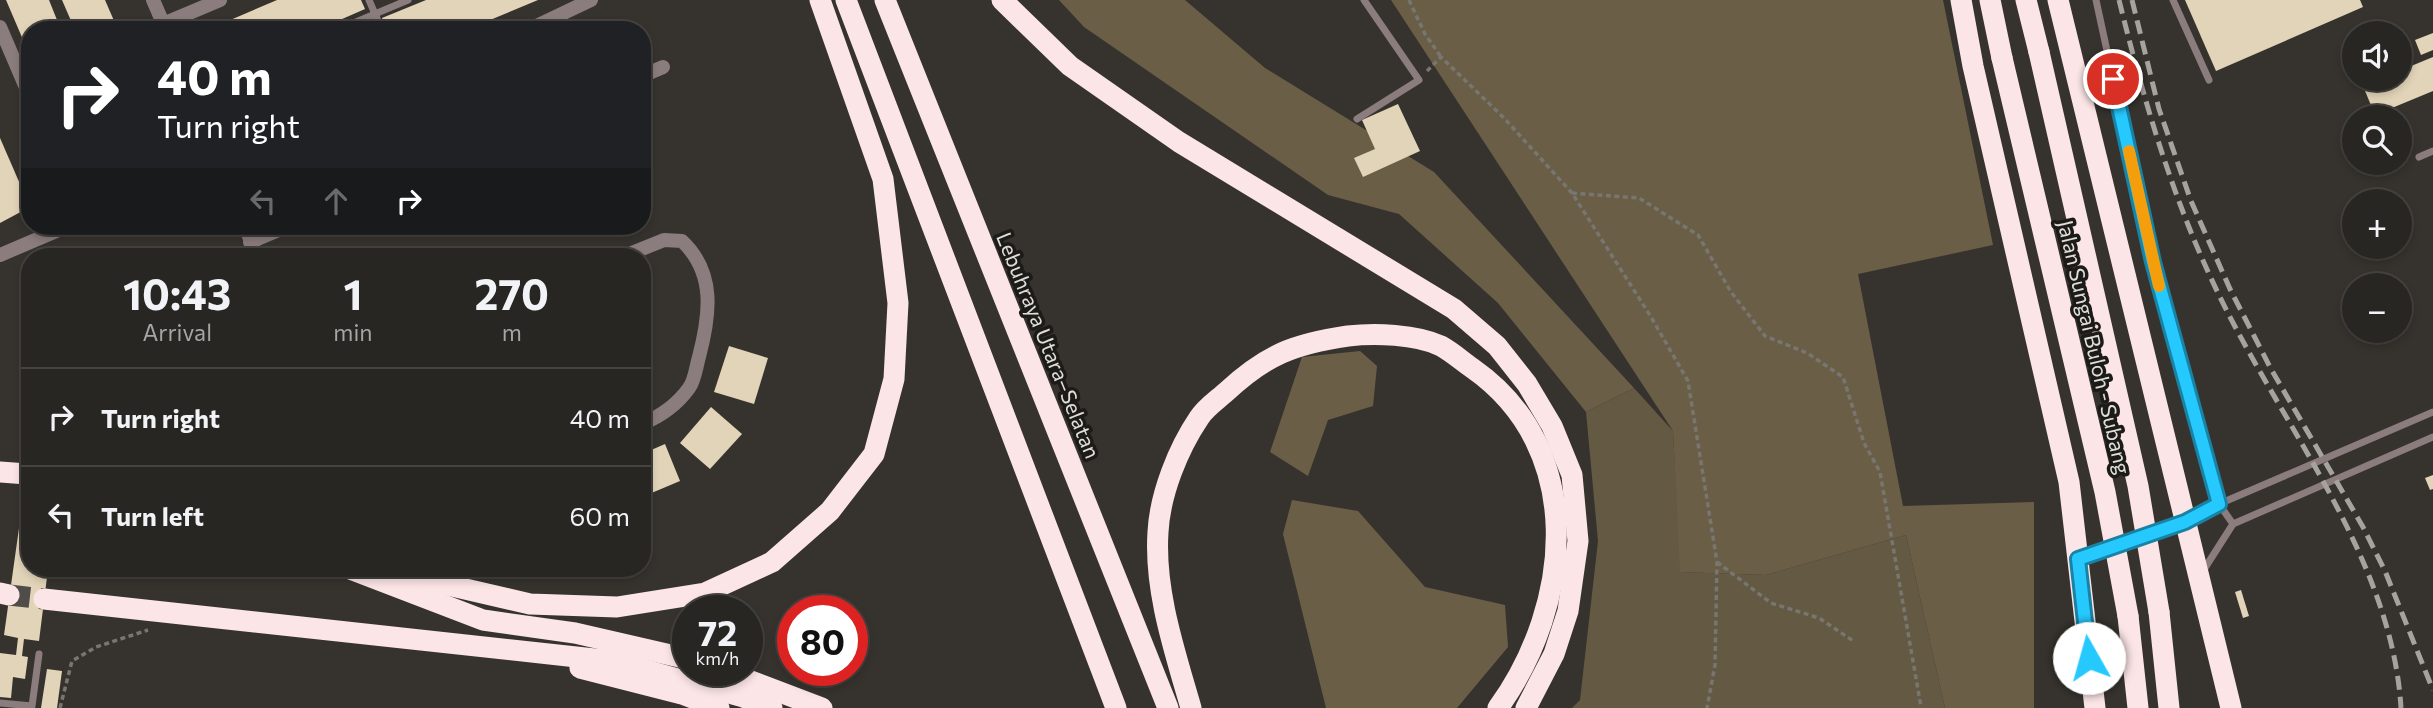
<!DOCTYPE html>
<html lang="en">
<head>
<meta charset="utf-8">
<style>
  :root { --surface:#282622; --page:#34322f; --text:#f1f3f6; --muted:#a5a5a5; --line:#444340 }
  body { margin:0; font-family:Commissioner,sans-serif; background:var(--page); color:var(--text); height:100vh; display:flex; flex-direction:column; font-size:26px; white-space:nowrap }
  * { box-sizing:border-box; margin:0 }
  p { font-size:23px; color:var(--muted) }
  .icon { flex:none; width:38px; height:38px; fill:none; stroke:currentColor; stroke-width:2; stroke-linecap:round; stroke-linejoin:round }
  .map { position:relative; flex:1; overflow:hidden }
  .drawer { position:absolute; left:21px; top:248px; width:630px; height:329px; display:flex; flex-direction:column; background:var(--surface); border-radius:28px; box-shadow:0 4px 10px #0003,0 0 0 2px var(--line) }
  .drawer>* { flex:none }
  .guide { position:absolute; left:21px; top:21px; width:630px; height:214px; border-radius:28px; box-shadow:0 4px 10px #0003,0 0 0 2px var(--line); background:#202124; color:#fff; overflow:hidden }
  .fabs { position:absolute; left:2342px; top:21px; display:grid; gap:14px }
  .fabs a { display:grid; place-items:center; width:70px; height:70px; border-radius:50%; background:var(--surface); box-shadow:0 4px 10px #0003,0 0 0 2px var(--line); font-size:35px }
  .speed { position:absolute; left:672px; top:595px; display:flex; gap:14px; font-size:35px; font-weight:700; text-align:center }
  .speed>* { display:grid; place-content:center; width:91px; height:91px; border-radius:50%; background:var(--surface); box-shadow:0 4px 10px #0003,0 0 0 2px var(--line); line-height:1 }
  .speed small { font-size:18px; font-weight:400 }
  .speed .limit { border:10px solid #d22; background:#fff; color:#111 }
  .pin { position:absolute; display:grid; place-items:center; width:60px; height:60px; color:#fff; margin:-30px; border:4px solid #fff; border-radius:50%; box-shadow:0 2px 7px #0007 }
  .me { position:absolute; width:77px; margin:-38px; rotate:353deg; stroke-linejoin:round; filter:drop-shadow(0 0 5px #0008) }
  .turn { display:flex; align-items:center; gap:24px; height:147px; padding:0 21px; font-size:32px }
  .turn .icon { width:91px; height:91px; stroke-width:2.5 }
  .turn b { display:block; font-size:49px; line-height:60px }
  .lanes { display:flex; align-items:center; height:66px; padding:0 21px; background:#0003; justify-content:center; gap:35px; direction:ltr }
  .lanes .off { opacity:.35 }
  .eta { display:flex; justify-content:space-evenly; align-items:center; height:119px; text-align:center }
  .eta b { font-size:42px; font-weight:700; line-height:49px }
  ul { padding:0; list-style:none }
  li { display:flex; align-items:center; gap:21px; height:98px; padding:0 21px; border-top:2px solid var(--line) }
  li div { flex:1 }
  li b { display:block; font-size:26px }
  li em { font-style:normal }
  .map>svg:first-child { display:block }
  .green { fill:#645942 }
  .forest { fill:#6b5e46 }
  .building { fill:#e2d4b8 }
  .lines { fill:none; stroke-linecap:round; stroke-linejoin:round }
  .highway-tunnel { stroke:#504d48; stroke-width:21; stroke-dasharray:21 10; stroke-linecap:butt }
  .path { stroke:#787671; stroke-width:3.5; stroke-dasharray:5 3.5; stroke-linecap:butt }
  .lane { stroke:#8b7c7d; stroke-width:7 }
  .street { stroke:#8b7c7d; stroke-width:14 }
  .highway { stroke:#fbe5e6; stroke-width:21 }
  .rail { stroke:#a6a39f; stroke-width:5; stroke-dasharray:14 7; stroke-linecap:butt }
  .highway-bridge { stroke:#fbe5e6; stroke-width:21 }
  .route-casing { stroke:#1983a5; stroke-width:18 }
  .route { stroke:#26c9fe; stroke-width:12 }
  .slow { stroke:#f59e0b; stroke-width:12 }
  .labels { text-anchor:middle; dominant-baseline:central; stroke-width:7; stroke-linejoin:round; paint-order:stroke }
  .street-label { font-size:21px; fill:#e0deda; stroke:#1c1b18 }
</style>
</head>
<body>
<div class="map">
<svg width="2433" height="708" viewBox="0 0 2433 708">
  <rect width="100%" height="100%" fill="#36332e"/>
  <!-- green -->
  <polygon class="green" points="1634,388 1673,431 1681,572 1766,575 1906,535 1945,708 1572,708 1580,700 1598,541 1586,412"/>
  <!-- forest -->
  <g class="forest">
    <polygon points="1059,0 1185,0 1265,68 1434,172 1634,388 1586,412 1498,303 1399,214 1328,195 1084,27"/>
    <polygon points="1391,0 1943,0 1993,245 1858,274 1903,506 2034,502 2034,708 1945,708 1906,535 1766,575 1680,572 1673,431"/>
    <polygon points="1360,351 1377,366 1373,406 1328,420 1308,476 1270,452 1302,357"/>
    <polygon points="1292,500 1358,511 1425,587 1505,605 1508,647 1457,708 1326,708 1283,534"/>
  </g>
  <!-- building -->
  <g class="building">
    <polygon points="6,0 49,0 61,30 30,30 30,56"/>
    <polygon points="62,0 105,0 118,30 75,30"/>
    <polygon points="277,0 361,0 365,9 317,30 207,30"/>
    <polygon points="426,0 538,0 466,30 387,30 382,18"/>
    <polygon points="2185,0 2360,0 2363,7 2216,71"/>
    <polygon points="370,21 373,30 348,30"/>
    <polygon points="2433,33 2433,50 2421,55 2415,40"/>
    <polygon points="2433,57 2433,91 2375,115 2363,86 2381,79 2399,79 2399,71"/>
    <polygon points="1398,104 1420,151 1363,177 1354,158 1375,149 1362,120"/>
    <polygon points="0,138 30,207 0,223"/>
    <polygon points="729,346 768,358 754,404 714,392"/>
    <polygon points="711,407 742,434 710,469 680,443"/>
    <polygon points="665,444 680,481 642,497 642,454"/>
    <polygon points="28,464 30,569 48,569 39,641 24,639 22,656 28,657 25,679 13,677 11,698 0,697 0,653 16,655 18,638 4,635"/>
    <polygon points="2433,475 2433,489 2430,490 2425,478"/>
    <polygon points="2241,590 2249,616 2243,618 2235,592"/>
    <polygon points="47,669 62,671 57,708 41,708"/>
  </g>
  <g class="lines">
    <!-- highway-tunnel -->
    <polyline class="highway-tunnel" points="9,595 44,599"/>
    <!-- path -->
    <g class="path">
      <polyline points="1409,0 1425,34 1441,57"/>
      <polyline points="1427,71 1441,57 1504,118 1572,193 1651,317 1688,381 1717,562 1715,665 1707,708"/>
      <polyline points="1572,193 1639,198 1698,235 1731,292 1765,336 1807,353 1843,377 1864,443 1880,472 1921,707"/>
      <polyline points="1717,562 1771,603 1819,618 1855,642"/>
      <polyline points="60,708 72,661 96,647 148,630"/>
    </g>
    <!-- lane -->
    <g class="lane">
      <polyline points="369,0 382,30"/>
      <polyline points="2096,0 2153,263 2219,504 2233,524"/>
      <polyline points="2173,0 2209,80"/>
      <polyline points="337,30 408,0"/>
      <polyline points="1357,119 1419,80 1364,0"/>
      <polyline points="2419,157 2433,151"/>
      <polyline points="2082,558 2185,522 2219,504 2433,412"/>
      <polyline points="2203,571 2233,524 2433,437"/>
      <polyline points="0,703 32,706 39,654"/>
    </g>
    <!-- street -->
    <g class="street">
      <polyline points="153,0 166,30"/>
      <polyline points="163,24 220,0"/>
      <polyline points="0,27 30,97"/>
      <polyline points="528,30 591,0"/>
      <polyline points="642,76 663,67"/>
      <polyline points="245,226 257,257"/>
      <polyline points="250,242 288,226"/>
      <polyline points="0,255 68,226"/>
      <path d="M 622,257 L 664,240 L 682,241 C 716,273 710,315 699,357 C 696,367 695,380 689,388 C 677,405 661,416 642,424"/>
    </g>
    <!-- highway -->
    <g class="highway">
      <polyline points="846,0 1116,708"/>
      <polyline points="885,0 1168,708"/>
      <polyline points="1002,0 1070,66 1179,142 1454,309 1497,346 1527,384 1552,426 1572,475 1578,541 1568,611 1554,654 1526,708"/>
      <polyline points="1961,0 1973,66 2069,482 2095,708"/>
      <polyline points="1990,0 2002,58"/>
      <polyline points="2026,0 2039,52"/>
      <polyline points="2058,0 2231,708"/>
      <polyline points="0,472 27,474"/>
      <polyline points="350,569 483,620 575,633 688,659"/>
      <polyline points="379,569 530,604 617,607 705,593 772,562 830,511 874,454 894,379 898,303 883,179 820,0"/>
      <polyline points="0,593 9,595"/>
      <polyline points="44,599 613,661 743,697 772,708"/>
      <polyline points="2159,612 2169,708"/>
      <polyline points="2128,616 2138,708"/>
      <polyline points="580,668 682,694 719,708"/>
      <polyline points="722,670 822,708"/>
      <path d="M 1191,708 C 1175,652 1154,591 1158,532 C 1160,494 1178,449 1199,418 C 1205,408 1217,400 1226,392 C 1266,355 1293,344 1348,336 C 1374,333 1416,334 1441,346 C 1452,352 1462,361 1472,368 C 1587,448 1573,604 1498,708"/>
    </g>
    <!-- rail -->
    <g class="rail">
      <path d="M 2119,0 C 2144,101 2173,201 2219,295 C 2282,426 2392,558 2401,708"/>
      <polyline points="2132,0 2159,109 2191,201 2230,289 2271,369 2363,527 2385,571 2433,690"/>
    </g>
    <!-- highway-bridge -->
    <g class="highway-bridge">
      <polyline points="2039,52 2138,486 2159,612"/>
      <polyline points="2002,58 2105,492 2128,616"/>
    </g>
  </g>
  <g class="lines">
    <!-- route casing -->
    <g class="route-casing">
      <polyline id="route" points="2089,658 2078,559 2185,522 2219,504 2153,262 2113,79"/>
    </g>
    <!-- route -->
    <use href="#route" class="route"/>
    <!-- slow -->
    <polyline class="slow" points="2129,151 2159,286"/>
  </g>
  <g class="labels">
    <!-- street labels -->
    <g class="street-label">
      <text transform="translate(1049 345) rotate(68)">Lebuhraya Utara–Selatan</text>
      <text transform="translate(2095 347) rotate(77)">Jalan Sungai Buloh - Subang</text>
    </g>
  </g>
</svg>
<div class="fabs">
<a><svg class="icon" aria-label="sound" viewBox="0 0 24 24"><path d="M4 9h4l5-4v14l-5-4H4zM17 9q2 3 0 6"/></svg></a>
<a><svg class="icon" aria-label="search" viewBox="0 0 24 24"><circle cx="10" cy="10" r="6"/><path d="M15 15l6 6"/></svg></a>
<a>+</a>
<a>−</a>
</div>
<div class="speed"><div>72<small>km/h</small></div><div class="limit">80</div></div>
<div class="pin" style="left:2113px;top:79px;background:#d93025"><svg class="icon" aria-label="arrive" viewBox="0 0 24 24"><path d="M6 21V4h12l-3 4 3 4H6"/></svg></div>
<svg class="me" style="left:2089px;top:658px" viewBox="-20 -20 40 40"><circle r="19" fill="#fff"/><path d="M0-13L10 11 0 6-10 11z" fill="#26c9fe"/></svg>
<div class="guide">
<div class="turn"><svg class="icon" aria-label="right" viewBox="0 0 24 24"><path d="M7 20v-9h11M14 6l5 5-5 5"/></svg><div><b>40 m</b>Turn right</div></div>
<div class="lanes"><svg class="icon off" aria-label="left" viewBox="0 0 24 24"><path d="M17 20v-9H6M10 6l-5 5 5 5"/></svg><svg class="icon off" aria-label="ahead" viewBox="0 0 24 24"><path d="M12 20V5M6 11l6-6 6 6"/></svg><svg class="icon" aria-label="right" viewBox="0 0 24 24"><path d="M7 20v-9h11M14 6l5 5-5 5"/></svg></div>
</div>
<section class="drawer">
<div class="eta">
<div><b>10:43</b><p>Arrival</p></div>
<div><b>1</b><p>min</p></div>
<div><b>270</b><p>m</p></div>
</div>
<ul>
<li><svg class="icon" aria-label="right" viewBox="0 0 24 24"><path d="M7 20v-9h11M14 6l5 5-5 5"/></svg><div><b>Turn right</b></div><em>40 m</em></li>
<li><svg class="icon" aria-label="left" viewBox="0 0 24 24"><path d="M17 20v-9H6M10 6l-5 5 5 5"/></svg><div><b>Turn left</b></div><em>60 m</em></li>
</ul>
</section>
</div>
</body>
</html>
